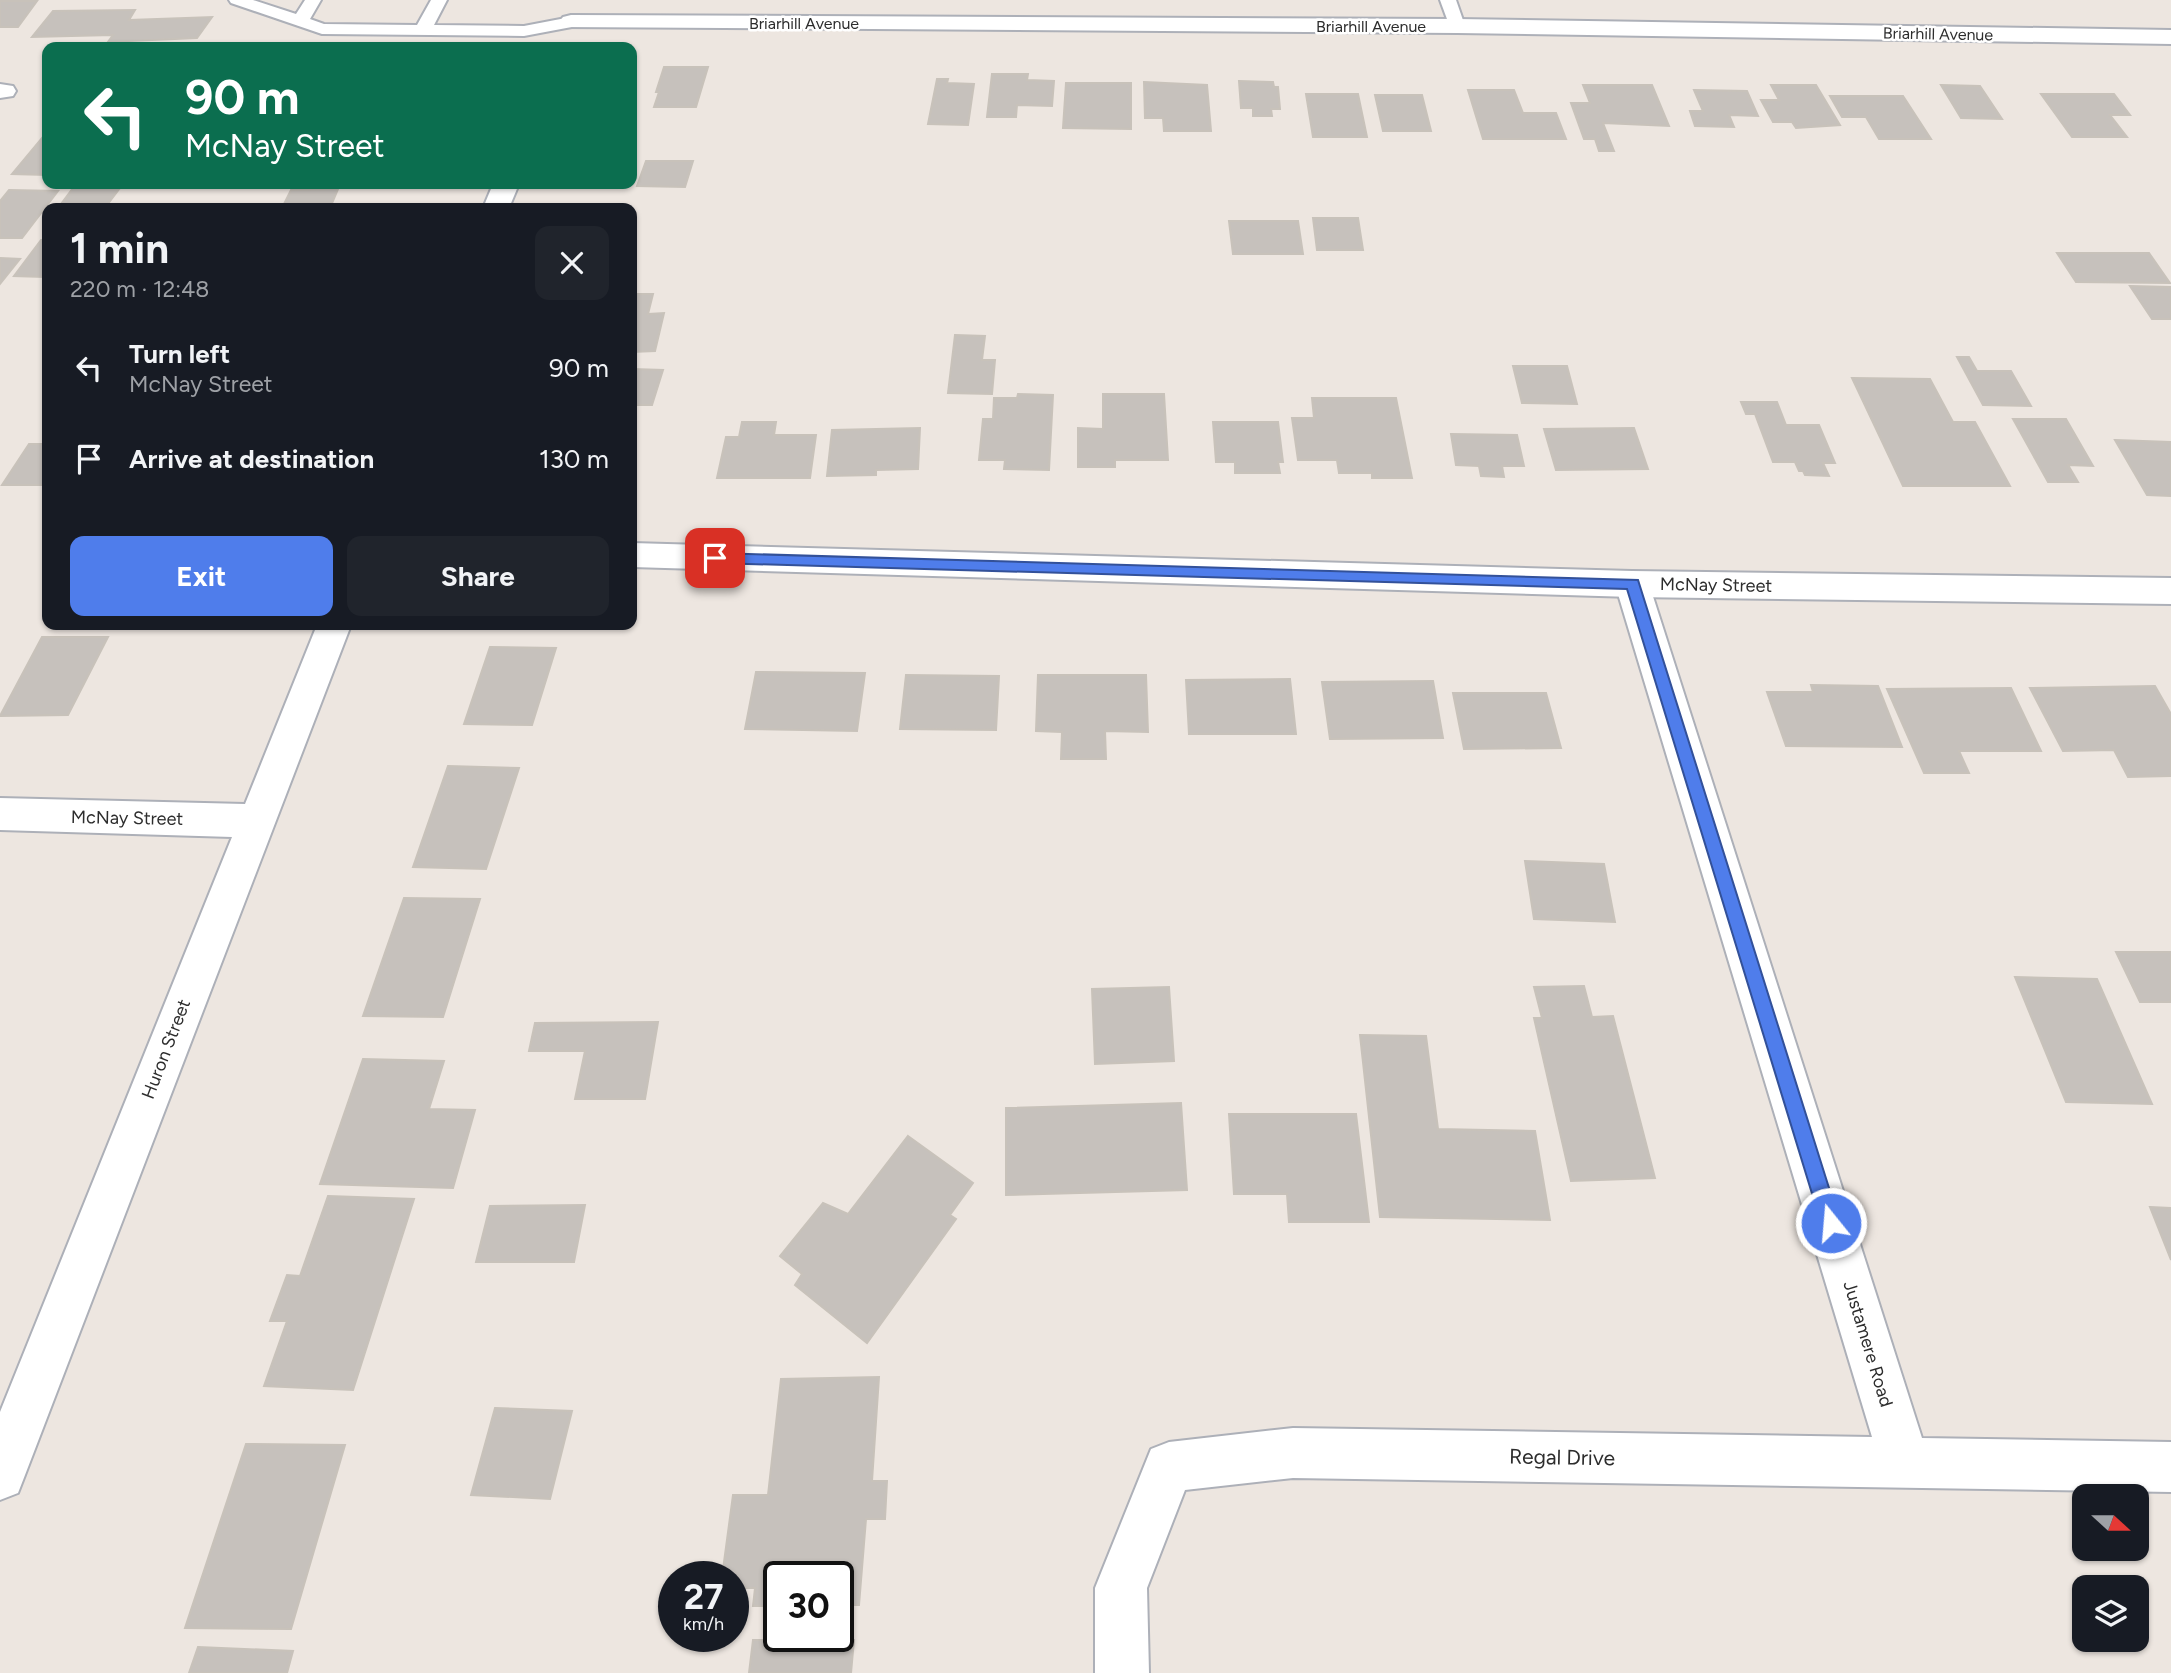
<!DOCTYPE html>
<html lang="en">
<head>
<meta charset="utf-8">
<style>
  :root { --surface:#171b24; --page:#20242c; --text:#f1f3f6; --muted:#9ea1a6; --accent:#4f7deb }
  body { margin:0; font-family:Figtree,sans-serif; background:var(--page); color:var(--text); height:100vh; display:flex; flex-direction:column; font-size:26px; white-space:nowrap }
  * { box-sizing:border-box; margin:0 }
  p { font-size:23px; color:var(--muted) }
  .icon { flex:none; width:38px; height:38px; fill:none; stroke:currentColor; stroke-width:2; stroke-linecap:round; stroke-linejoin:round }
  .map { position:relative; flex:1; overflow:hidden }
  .side { position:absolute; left:42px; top:203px; width:595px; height:427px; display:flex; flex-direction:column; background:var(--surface); border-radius:14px; box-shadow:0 2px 5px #0004 }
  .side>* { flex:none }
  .guide { position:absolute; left:42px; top:42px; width:595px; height:147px; border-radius:14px; box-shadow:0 2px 5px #0004; background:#0b6e4f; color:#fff; overflow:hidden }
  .needle { width:46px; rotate:111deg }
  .fabs { position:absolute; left:2072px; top:1484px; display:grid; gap:14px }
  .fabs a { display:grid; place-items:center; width:77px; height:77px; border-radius:14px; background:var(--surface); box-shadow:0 2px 5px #0004; font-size:35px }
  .speed { position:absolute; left:658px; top:1561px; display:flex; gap:14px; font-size:35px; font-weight:700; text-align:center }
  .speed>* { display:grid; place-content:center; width:91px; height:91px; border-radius:50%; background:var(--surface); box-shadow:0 2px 5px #0004; line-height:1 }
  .speed small { font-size:18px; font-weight:400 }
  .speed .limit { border:4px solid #111; border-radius:10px; background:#fff; color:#111 }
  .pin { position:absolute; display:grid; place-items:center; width:60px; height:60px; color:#fff; margin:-30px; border-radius:14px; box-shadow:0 4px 10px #0006 }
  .me { position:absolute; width:77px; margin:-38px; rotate:343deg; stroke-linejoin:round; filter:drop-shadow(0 0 5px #0008) }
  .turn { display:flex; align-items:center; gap:24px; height:147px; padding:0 28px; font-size:32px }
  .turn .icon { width:91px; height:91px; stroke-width:2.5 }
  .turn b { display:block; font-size:49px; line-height:60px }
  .round { display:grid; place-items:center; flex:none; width:74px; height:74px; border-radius:14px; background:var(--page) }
  .head { display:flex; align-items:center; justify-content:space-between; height:119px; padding:0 28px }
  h1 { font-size:42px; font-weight:700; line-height:52px }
  .button { display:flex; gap:14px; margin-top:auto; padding:14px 28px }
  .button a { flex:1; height:80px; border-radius:14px; background:var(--accent); color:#fff; font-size:28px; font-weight:700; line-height:80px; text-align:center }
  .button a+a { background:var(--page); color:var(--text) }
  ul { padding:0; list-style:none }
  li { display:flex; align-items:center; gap:21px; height:91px; padding:0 28px }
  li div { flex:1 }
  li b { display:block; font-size:26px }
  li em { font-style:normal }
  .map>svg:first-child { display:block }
  .building { fill:#c6c1bc; stroke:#c8c2ba; stroke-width:2 }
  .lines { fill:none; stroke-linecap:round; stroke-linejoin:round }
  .lane-casing { stroke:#adb0b8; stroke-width:4 }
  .street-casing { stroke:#adb0b8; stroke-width:4 }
  .secondary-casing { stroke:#adb0b8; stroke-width:4 }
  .lane { fill:#fff; fill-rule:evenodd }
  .street { fill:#fff; fill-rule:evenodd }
  .secondary { fill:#fff; fill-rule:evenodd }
  .route { fill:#4f7deb; stroke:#335199; stroke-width:2 }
  .labels { text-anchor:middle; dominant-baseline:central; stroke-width:5; stroke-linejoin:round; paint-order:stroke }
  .far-street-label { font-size:16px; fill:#2d2d2d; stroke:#fff }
  .street-label { font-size:18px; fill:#2d2d2d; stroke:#fff }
  .near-street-label { font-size:21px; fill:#2d2d2d; stroke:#fff }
</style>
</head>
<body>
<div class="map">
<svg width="2171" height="1673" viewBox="0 0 2171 1673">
  <rect width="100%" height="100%" fill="#ede6e0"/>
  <!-- building -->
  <g class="building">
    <polygon points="0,1 37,1 18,27 0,27"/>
    <polygon points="135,10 129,20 212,17 197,38 108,42 113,35 32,37 53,11"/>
    <polygon points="664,67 708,67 696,107 654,107 659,92 656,92"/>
    <polygon points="992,74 1028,74 1027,80 1054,81 1052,106 1017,105 1016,117 987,117"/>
    <polygon points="937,79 948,79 947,83 974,84 968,125 928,124"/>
    <polygon points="1239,81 1273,82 1274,87 1278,87 1280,109 1271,109 1272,116 1253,116 1253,108 1241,108"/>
    <polygon points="1144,82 1207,85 1211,131 1164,131 1163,118 1145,118"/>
    <polygon points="1066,83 1131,83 1131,129 1063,128"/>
    <polygon points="1583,85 1652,85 1669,126 1603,123 1614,151 1599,151 1595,139 1584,139 1571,103 1590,103"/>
    <polygon points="1771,85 1816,85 1840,125 1796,128 1792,122 1773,122 1761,100 1779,100"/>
    <polygon points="1941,85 1980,86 2002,119 1961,118"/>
    <polygon points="1468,90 1514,90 1523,113 1556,113 1566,139 1483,139"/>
    <polygon points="1694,90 1747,91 1758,116 1729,115 1734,127 1695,126 1690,111 1703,111"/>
    <polygon points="1306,94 1358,94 1367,137 1313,137"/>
    <polygon points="2041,94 2114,94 2130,115 2110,115 2127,137 2072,137"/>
    <polygon points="1375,95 1422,95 1431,131 1383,131"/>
    <polygon points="1830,96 1903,96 1931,139 1879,139 1866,117 1842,117"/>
    <polygon points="47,132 47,175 12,174"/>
    <polygon points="646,161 693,161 685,187 637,186"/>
    <polygon points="76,184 123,184 107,205 61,204"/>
    <polygon points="338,189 330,208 282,208 291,190"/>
    <polygon points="9,190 58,191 22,238 0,238 0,201"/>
    <polygon points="1313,218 1358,218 1363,250 1317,250"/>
    <polygon points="1229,221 1298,221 1303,254 1233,254"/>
    <polygon points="41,240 47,241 47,273 45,277 14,276"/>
    <polygon points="2057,253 2149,253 2170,283 2076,282"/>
    <polygon points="0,258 20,259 0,284"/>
    <polygon points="2130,286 2171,287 2171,319 2152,319"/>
    <polygon points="632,294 653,294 648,314 664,313 655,351 632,352"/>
    <polygon points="955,335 985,336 982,360 995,360 992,394 948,393"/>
    <polygon points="1957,357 1969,357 1977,371 2011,371 2031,406 1983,405"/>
    <polygon points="1513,366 1567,366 1577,404 1522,403"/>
    <polygon points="632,369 663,370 652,405 632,405"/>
    <polygon points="1852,378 1930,379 1953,422 1975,422 2010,486 1903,486"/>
    <polygon points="1018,394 1053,395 1049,470 1004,469 1005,460 979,460 983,419 993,419 994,398 1017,398"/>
    <polygon points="1103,394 1164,394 1168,460 1115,460 1115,467 1078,467 1078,428 1103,429"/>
    <polygon points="1312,398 1396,398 1412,478 1372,478 1372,473 1339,473 1337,460 1298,460 1292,418 1314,418"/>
    <polygon points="1741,402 1777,402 1786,425 1819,425 1835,463 1823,463 1829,476 1805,475 1803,471 1799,471 1795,462 1773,462 1755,414 1746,414"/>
    <polygon points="2013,419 2066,419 2093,466 2068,465 2078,482 2048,482"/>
    <polygon points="742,422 776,422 774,435 816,435 810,478 717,478 726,437 739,437"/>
    <polygon points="1213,422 1278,422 1283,462 1278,462 1280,473 1235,473 1235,462 1216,462"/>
    <polygon points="920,428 918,469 876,470 876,475 827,476 832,430"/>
    <polygon points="1634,428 1648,469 1556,470 1544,429"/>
    <polygon points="1451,434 1517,435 1524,466 1502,466 1504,477 1481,476 1479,466 1456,465"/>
    <polygon points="2115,440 2171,442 2171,496 2147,495"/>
    <polygon points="29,444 47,444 47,485 2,485"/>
    <polygon points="42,637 108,637 68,715 0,716"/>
    <polygon points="490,647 556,648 532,725 464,724"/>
    <polygon points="756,672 865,673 857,731 745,729"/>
    <polygon points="906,675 999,676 996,730 900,729"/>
    <polygon points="1038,675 1146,675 1148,732 1105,731 1106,759 1061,759 1062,732 1036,731"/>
    <polygon points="1290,679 1296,734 1189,734 1186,680"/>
    <polygon points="1433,681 1443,738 1330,739 1322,682"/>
    <polygon points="1811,685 1878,686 1902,747 1786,746 1767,692 1813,692"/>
    <polygon points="2155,686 2171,714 2171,776 2128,777 2114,750 2063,751 2030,688"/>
    <polygon points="2011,688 2041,751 1959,751 1969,773 1924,773 1887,689"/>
    <polygon points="1453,693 1546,693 1561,748 1464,749"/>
    <polygon points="448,766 519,768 486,869 413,867"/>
    <polygon points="1525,861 1604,864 1615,922 1534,919"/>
    <polygon points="404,898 480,899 443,1017 363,1016"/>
    <polygon points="2116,952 2171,952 2171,1002 2140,1002"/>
    <polygon points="2015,977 2097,979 2152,1104 2066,1102"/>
    <polygon points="1584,986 1592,1017 1613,1016 1655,1178 1571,1181 1534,1018 1542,1018 1534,987"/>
    <polygon points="1169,987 1174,1061 1095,1064 1092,989"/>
    <polygon points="658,1022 645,1099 575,1099 585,1051 529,1051 535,1023"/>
    <polygon points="1360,1035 1426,1036 1438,1129 1535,1131 1550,1220 1380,1217"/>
    <polygon points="363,1059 444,1061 429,1109 475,1110 453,1188 320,1184"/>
    <polygon points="1181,1103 1187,1190 1006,1195 1006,1108"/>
    <polygon points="1229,1114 1356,1114 1369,1222 1289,1222 1287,1194 1234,1194"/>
    <polygon points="908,1136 973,1183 950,1215 956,1219 867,1343 795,1285 802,1274 780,1256 823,1203 848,1214"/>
    <polygon points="328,1196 414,1199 353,1390 264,1386 287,1321 270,1321 287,1275 300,1276"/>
    <polygon points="585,1205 574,1262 476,1262 490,1206"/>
    <polygon points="2150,1207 2171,1208 2171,1260"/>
    <polygon points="879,1377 872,1481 887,1481 885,1519 866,1519 859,1605 838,1605 838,1577 779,1577 779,1606 753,1606 755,1588 733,1588 733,1577 722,1577 733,1495 768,1495 781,1379"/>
    <polygon points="495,1408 572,1411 550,1499 471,1495"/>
    <polygon points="246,1444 345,1445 291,1629 185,1628"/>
    <polygon points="753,1640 854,1640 851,1673 749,1673"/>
    <polygon points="198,1647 293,1651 287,1673 189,1673"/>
  </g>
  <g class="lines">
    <!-- lane casing -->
    <g class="lane-casing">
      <g id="lane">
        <polygon points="229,0 253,0 296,14 305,0 321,0 310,19 324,24 417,25 431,0 447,0 434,25 524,26 571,17 579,22 577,26 524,36 322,34 231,3"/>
        <polygon points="1440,0 1456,0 1465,26 1463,30 1451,30"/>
      </g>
    </g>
    <!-- street casing -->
    <g class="street-casing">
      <g id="street">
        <polygon points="0,84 13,86 16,91 13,96 0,98"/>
        <polygon points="1632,571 1644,575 1649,584 1922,1438 2171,1442 2171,1492 1293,1478 1185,1490 1147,1588 1149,1673 1095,1673 1095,1588 1151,1449 1169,1442 1293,1428 1872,1437 1615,584 1620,575"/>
      </g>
    </g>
    <!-- secondary casing -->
    <g class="secondary-casing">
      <g id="secondary">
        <polygon points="571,15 1457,19 2171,30 2171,44 1457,33 563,27 559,22 563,17"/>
        <polygon points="493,184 519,184 509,208 483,208"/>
        <polygon points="632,543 1632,571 2171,578 2171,604 1632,597 632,567"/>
        <polygon points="317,625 351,625 25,1475 18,1493 0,1500 0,1412 232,837 0,830 0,798 245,804"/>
      </g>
    </g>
    <!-- lane -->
    <use href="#lane" class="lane"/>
    <!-- street -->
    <use href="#street" class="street"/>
    <!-- secondary -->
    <use href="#secondary" class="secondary"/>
  </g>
  <!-- route -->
  <polygon class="route" points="715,553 1638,580 1840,1223 1838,1230 1831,1233 1824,1230 1821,1223 1627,589 715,563 708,558"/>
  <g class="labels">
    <!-- far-street labels -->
    <g class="far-street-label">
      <text x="804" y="23">Briarhill Avenue</text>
      <text x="1371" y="26">Briarhill Avenue</text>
      <text transform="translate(1938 34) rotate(1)">Briarhill Avenue</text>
    </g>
    <!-- street labels -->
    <g class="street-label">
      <text transform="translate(1716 585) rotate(1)">McNay Street</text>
      <text transform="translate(127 818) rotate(1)">McNay Street</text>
      <text transform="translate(166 1049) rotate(-69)">Huron Street</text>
      <text transform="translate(1868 1344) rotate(73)">Justamere Road</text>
    </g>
    <!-- near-street labels -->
    <g class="near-street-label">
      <text transform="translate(1562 1457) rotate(1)">Regal Drive</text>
    </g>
  </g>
</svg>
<div class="fabs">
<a><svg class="needle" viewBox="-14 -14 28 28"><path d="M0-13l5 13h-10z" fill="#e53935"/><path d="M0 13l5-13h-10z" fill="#9ea1a6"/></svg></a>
<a><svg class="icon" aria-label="layers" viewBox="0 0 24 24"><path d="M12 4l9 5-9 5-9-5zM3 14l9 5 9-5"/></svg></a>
</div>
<div class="speed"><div>27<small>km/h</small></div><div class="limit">30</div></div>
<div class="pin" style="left:715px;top:558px;background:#d93025"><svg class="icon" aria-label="arrive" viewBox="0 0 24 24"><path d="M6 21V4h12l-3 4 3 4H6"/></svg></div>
<svg class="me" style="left:1831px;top:1223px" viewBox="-20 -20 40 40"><circle r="17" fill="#4f7deb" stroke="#fff" stroke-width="3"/><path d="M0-11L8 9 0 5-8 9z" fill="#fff"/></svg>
<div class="guide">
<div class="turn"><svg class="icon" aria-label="left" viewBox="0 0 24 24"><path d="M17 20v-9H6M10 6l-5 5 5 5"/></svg><div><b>90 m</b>McNay Street</div></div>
</div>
<section class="side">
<div class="head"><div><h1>1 min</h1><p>220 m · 12:48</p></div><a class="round"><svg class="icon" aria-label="close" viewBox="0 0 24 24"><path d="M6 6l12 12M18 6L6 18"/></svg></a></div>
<ul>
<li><svg class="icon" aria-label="left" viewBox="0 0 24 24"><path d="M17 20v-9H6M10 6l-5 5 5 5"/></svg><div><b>Turn left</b><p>McNay Street</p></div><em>90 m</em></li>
<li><svg class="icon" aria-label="arrive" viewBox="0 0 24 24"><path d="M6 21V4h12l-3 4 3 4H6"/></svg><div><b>Arrive at destination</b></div><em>130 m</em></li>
</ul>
<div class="button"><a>Exit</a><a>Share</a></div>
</section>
</div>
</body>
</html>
